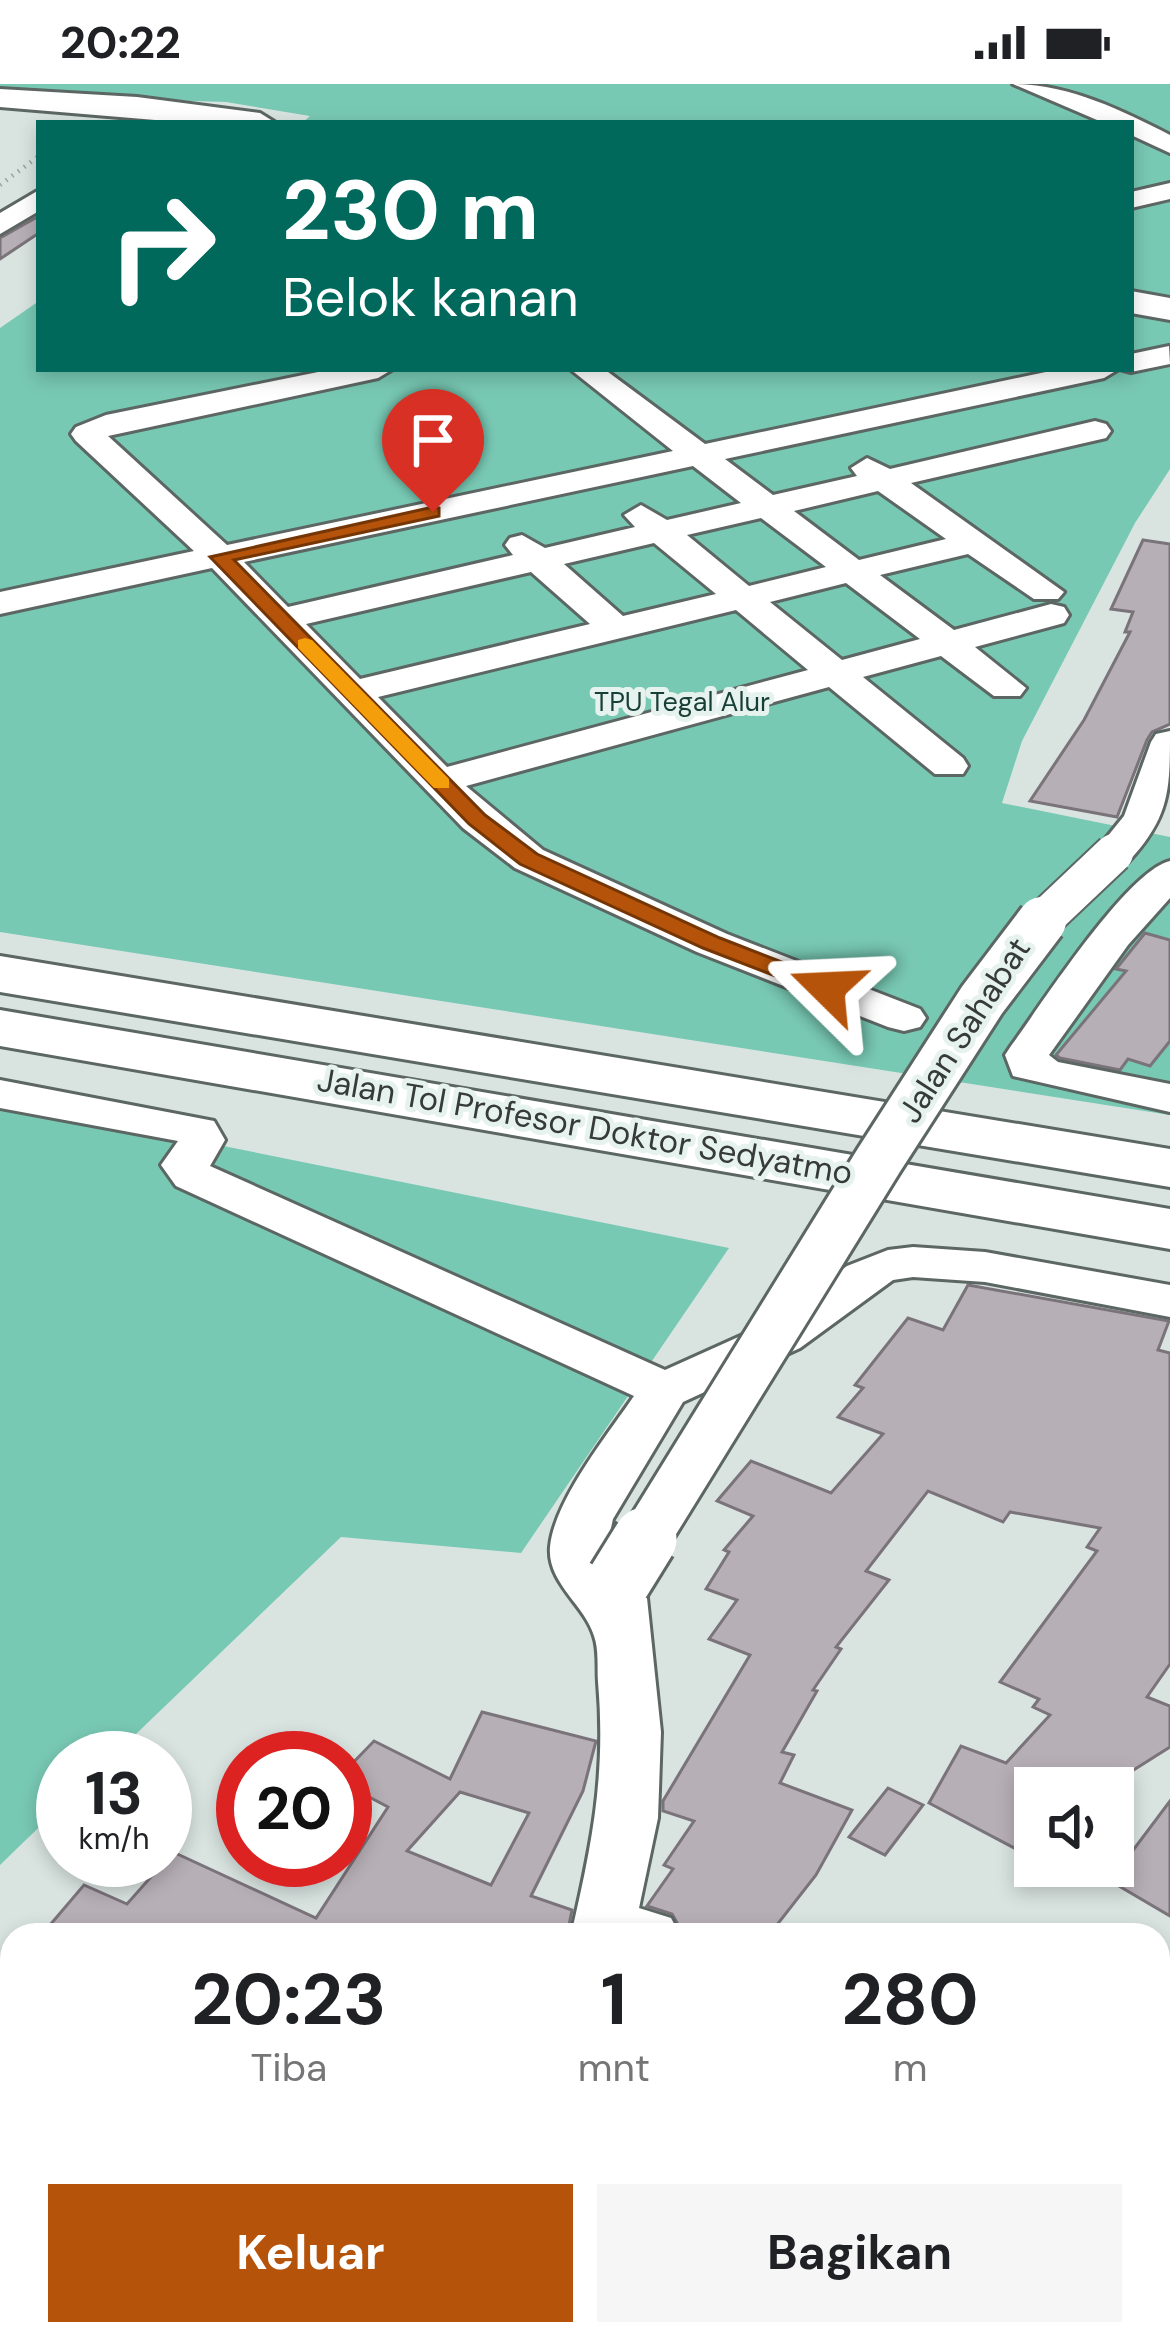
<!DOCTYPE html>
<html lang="id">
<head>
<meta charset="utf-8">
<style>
  :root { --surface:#fff; --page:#f6f6f6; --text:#202124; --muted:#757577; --accent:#b45309 }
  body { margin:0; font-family:"DM Sans",sans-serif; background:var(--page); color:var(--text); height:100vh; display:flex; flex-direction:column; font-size:45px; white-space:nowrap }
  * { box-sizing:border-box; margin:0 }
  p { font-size:39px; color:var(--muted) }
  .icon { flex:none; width:66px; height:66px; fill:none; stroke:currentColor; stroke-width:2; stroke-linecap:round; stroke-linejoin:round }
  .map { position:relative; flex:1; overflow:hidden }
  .sheet { position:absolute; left:0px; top:1839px; width:1170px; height:423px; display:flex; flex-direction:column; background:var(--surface); border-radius:36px 36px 0 0; box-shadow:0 6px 18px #0003 }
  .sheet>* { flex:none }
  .hud { position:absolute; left:36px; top:36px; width:1098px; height:252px; border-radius:0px; box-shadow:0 6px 18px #0003; background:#00695c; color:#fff; overflow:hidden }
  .tools { position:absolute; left:1014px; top:1683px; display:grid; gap:24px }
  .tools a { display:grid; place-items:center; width:120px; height:120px; border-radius:0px; background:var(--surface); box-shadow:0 6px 18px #0003; font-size:60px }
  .speed { position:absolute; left:36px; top:1647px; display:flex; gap:24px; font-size:60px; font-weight:700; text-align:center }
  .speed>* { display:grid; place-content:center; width:156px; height:156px; border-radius:50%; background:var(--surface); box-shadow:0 6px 18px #0003; line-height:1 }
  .speed small { font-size:30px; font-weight:400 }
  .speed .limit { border:18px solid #d22; background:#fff; color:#111 }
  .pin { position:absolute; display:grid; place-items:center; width:102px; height:102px; color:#fff; margin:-123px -51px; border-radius:50% 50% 50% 0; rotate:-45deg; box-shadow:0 0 12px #0007 }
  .pin .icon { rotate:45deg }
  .me { position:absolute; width:132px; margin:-66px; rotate:291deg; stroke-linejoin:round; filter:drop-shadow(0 0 9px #0008) }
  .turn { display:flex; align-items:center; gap:42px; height:252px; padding:0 48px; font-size:54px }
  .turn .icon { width:156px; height:156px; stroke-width:2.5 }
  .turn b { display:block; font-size:84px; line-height:102px }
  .eta { display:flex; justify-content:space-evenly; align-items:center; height:204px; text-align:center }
  .eta b { font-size:72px; font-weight:700; line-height:84px }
  .primary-button { display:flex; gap:24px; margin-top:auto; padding:24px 48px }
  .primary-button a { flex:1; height:138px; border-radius:0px; background:var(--accent); color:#fff; font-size:48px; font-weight:700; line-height:138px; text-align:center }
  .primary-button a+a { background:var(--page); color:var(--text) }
  .status { display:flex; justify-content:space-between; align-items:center; height:84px; padding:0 60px; background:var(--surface); direction:ltr }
  .status svg { height:33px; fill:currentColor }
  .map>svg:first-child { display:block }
  .green { fill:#78c9b4 }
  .building { fill:#b7afb6; stroke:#7a737a; stroke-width:3; fill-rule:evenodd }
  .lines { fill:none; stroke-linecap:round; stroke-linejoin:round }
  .minor-casing { stroke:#5c6663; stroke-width:6 }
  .major-casing { stroke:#5c6663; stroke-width:6 }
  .highway-casing { stroke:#5c6663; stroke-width:6 }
  .path { stroke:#99a29f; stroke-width:4.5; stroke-dasharray:1.5 6; stroke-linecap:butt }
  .minor { fill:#fff; fill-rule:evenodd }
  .major { fill:#fff; fill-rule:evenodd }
  .highway { fill:#fff; fill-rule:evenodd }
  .minor-bridge-far2-casing { stroke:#5c6663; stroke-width:42; stroke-linecap:butt }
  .minor-bridge-far1-casing { stroke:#5c6663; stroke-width:54; stroke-linecap:butt }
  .minor-bridge-casing { stroke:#5c6663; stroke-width:69; stroke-linecap:butt }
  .minor-bridge-far2 { stroke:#fff; stroke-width:38 }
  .minor-bridge-far1 { stroke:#fff; stroke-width:48 }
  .minor-bridge { stroke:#fff; stroke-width:63 }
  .route { fill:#b45309; stroke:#753606; stroke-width:3 }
  .slow { fill:#f59e0b }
  .labels { text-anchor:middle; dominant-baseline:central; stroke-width:10; stroke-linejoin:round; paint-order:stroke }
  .far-park-label { font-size:27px; fill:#183f36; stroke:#e6f2ee }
  .street-label { font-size:33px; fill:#363a39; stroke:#e6f2ee }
</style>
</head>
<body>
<div class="status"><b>20:22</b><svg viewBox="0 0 49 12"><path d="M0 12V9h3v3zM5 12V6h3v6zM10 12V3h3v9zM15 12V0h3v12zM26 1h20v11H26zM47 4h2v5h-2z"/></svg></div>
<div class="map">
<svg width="1170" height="2261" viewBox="0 0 1170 2261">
  <rect width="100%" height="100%" fill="#d9e4e1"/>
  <!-- green -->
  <g class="green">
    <polygon points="0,0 1170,0 1170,385 1135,439 1022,657 1002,719 1170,753 1170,1031 0,848 0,244 39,217 39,285 1131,285 1131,39 302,39 310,32 226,18 0,11"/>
    <polygon points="0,1017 729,1164 521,1469 341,1453 111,1674 63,1674 63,1720 0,1781"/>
  </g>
  <!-- building -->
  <g class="building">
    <polygon points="39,132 39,149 0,175 0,154"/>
    <polygon points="1143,456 1170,460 1170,640 1152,648 1147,656 1117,733 1030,717 1084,636 1130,548 1125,548 1133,528 1111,525"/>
    <polygon points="1145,849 1170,856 1170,957 1150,982 1128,975 1120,986 1060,974 1056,971 1126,887 1116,885"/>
    <polygon points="968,1201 1169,1237 1158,1266 1170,1269 1170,1580 1147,1613 1170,1622 1170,1663 1105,1704 1035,1704 1035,1775 929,1719 961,1662 1006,1679 1050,1631 1033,1623 1039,1615 1000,1598 1097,1467 1087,1463 1100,1444 1010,1428 1003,1438 928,1407 866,1487 889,1496 836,1563 841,1565 813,1606 817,1607 782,1668 794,1671 780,1699 852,1726 816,1791 769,1851 730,1851 711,1841 704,1851 684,1851 672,1830 647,1822 673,1785 664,1781 694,1737 663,1727 663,1717 750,1571 709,1555 737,1516 706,1505 729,1468 724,1466 753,1432 717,1417 751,1377 831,1409 883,1350 838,1333 863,1304 855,1301 908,1234 943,1246"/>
    <path d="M 482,1628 L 596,1657 L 583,1707 L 531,1812 L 572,1826 L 567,1851 L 73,1851 L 50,1841 L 84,1801 L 127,1820 L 173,1768 L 316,1834 L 388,1723 L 345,1700 L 345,1687 L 374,1657 L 450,1695 ZM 460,1708 L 529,1729 L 491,1801 L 407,1767 Z"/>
    <polygon points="888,1704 923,1721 885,1771 849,1753"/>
    <polygon points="1170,1717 1170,1832 1107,1795 1109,1782 1113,1782 1113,1759 1131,1769"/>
  </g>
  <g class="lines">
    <!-- minor casing -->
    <g class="minor-casing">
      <g id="minor">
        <path d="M 1013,0 C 1068,0 1121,26 1170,51 L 1170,69 L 1131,51 L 1131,39 L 1104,39 Z"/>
        <polygon points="1170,99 1170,115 1131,124 1131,108"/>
        <polygon points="39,106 39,127 0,150 0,129"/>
        <polygon points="1169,262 1170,280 1131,288 1120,285 1131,285 1131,270"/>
        <path d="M 333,285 L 393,285 L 378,294 L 108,352 L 227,461 L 673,367 L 570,285 L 604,285 L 705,360 L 1060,285 L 1119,285 L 1104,294 L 725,375 L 773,411 L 857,392 L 851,384 L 867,374 L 890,385 L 1095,337 L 1106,340 L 1111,347 L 1106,354 L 911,399 L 1064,508 L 1058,515 L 1034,515 L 968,470 L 880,491 L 954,546 L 1051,520 L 1064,523 L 1069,531 L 1064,539 L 975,563 L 1026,604 L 1020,612 L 994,612 L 941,572 L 863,593 L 963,674 L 968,682 L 963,690 L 935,690 L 829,603 L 466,702 L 543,766 L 727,850 L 920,925 L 926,934 L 920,943 L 904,947 L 888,943 L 697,868 L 515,784 L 463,744 L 212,484 L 0,530 L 0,508 L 194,467 L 76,357 L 71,350 L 76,343 L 106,331 ZM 693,382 L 741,419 L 667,436 L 641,421 L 624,431 L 635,443 L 545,464 L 522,451 L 510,454 L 505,461 L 513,471 L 288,523 L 244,478 ZM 878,407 L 946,455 L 859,476 L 794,427 ZM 761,434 L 826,483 L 749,502 L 687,451 ZM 654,459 L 716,510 L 623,532 L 564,480 ZM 531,488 L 590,540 L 360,595 L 306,540 ZM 846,499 L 920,555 L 842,576 L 770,518 ZM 736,526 L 808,586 L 447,683 L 378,613 Z"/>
        <path d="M 1170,647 C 1170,706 1170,733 1128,778 L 1100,778 L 1094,769 L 1124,732 L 1151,658 L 1156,650 Z"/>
        <path d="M 1170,777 L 1170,814 L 1128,861 L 1049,971 L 1058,978 L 1170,1000 L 1170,1028 L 1013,992 L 1005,971 L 1011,962 C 1041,921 1127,787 1170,777 Z"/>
        <path d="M 0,996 L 214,1037 L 225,1056 L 210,1082 L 665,1286 L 765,1241 L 847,1182 L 888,1166 L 913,1163 L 985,1168 L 1170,1201 L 1170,1233 L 985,1198 L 913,1193 L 893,1196 L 800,1264 L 683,1318 L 613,1435 L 605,1471 L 615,1496 L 639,1500 L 647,1514 L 661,1648 L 658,1734 L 639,1824 L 671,1834 L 680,1851 L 571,1851 C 592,1760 606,1692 598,1598 C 597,1584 599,1565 594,1552 C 585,1521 547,1499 550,1463 C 554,1417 608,1350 634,1312 L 176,1102 L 161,1081 L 178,1057 L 0,1024 Z"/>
        <polygon points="0,1981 12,1985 12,2039 0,2035"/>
        <polygon points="1158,2041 1170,2045 1170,2104 1158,2099"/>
        <polygon points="335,2250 410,2250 404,2261 330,2261"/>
      </g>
    </g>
    <!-- major casing -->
    <g class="major-casing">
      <g id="major">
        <polygon points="0,5 137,13 260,29 276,39 191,39 0,23"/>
        <polygon points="1131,207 1170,214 1170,236 1131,229"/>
      </g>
    </g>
    <!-- highway casing -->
    <g class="highway-casing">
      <g id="highway">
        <polygon points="0,872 1170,1065 1170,1103 0,908"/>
        <polygon points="0,926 1170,1125 1170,1165 0,962"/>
      </g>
    </g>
    <!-- path -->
    <polyline class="path" points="0,101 39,72"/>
    <!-- minor -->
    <use href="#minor" class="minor"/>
    <!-- major -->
    <use href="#major" class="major"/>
    <!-- highway -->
    <use href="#highway" class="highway"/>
    <!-- minor-bridge-far2 casing -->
    <g class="minor-bridge-far2-casing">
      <polyline id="minor-bridge-far2" points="1039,840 1114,769"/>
    </g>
    <!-- minor-bridge-far1 casing -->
    <g class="minor-bridge-far1-casing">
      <polyline id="minor-bridge-far1" points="643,1458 879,1076 982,916 1042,837"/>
    </g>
    <!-- minor-bridge casing -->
    <g class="minor-bridge-casing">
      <polyline id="minor-bridge" points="619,1497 645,1455"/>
    </g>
    <!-- minor-bridge-far2 -->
    <use href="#minor-bridge-far2" class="minor-bridge-far2"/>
    <!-- minor-bridge-far1 -->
    <use href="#minor-bridge-far1" class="minor-bridge-far1"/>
    <!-- minor-bridge -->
    <use href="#minor-bridge" class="minor-bridge"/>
  </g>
  <!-- route -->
  <polygon class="route" points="433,423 439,424 439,432 234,476 485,731 537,770 720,854 836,899 840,904 836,909 819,909 703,864 520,780 469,740 210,473"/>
  <!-- slow -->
  <polygon class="slow" points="305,554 312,556 449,695 449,704 434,704 298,564 298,556"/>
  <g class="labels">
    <!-- far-park labels -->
    <g class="far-park-label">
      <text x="682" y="617">TPU Tegal Alur</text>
    </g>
    <!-- street labels -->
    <g class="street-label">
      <text transform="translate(964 946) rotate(-57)">Jalan Sahabat</text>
      <text transform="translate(585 1042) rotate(10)">Jalan Tol Profesor Doktor Sedyatmo</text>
    </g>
  </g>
</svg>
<div class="tools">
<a><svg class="icon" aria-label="sound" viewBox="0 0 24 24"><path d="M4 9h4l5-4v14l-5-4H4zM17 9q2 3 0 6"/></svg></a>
</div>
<div class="speed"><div>13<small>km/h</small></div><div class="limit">20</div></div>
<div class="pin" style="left:433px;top:428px;background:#d93025"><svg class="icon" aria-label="arrive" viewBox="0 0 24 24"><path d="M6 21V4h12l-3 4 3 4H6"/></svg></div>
<svg class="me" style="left:827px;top:904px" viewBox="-20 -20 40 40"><path d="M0-17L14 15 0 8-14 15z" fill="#b45309" stroke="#fff" stroke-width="4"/></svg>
<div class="hud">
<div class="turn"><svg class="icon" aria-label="right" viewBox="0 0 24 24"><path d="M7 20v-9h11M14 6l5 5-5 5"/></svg><div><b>230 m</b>Belok kanan</div></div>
</div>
<section class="sheet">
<div class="eta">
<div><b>20:23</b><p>Tiba</p></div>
<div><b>1</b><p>mnt</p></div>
<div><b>280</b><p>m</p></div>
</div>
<div class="primary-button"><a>Keluar</a><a>Bagikan</a></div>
</section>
</div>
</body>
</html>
